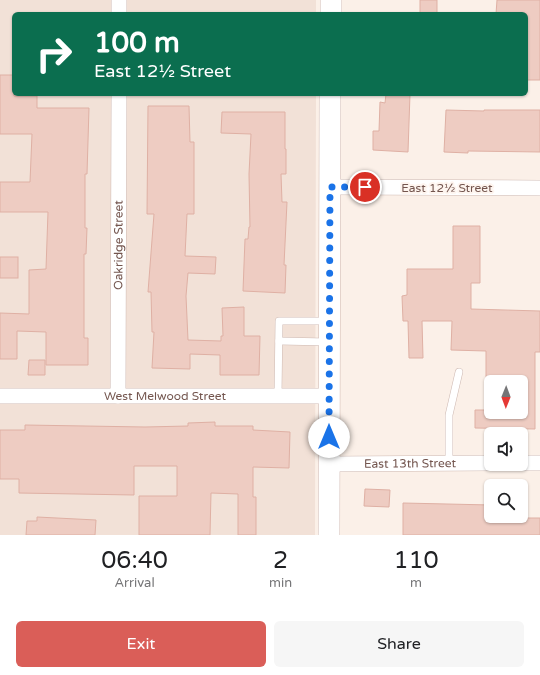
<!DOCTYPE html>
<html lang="en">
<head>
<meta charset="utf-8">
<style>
  :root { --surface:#fff; --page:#f6f6f6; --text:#202124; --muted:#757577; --accent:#da5e58 }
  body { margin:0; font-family:"Varela Round",sans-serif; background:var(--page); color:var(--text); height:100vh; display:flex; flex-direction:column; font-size:15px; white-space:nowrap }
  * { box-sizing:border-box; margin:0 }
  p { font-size:13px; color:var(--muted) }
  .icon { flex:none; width:22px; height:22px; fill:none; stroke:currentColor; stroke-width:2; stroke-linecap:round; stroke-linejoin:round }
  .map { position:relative; height:535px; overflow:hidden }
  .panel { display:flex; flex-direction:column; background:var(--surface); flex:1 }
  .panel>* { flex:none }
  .guide { position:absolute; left:12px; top:12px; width:516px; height:84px; border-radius:6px; box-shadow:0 1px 3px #0004; background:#0b6e4f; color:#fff; overflow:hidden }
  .needle { width:26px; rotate:181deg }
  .controls { position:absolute; left:484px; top:375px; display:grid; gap:8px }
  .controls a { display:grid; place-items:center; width:44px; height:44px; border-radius:6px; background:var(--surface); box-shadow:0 1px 3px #0004; font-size:20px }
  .pin { position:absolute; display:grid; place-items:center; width:34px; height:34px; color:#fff; margin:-17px; border:2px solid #fff; border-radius:50%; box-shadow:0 1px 4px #0007 }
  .me { position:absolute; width:44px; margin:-22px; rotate:0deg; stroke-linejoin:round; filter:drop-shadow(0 0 3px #0008) }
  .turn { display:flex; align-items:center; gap:14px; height:84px; padding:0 16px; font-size:18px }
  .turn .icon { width:52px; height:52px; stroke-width:2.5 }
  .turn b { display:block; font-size:28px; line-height:34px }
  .eta { display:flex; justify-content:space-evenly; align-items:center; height:68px; text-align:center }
  .eta b { font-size:24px; font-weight:600; line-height:28px }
  .cta { display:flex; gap:8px; margin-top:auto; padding:8px 16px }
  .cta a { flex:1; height:46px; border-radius:6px; background:var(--accent); color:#fff; font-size:16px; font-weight:600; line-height:46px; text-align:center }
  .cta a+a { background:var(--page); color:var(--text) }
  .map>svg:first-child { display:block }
  .residential { fill:#f2e1d7 }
  .building { fill:#eeccc2; stroke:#dfb0a4 }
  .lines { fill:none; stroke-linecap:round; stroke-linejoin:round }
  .service-casing { stroke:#ceb9b2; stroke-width:8 }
  .minor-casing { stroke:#ceb9b2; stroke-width:16 }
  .secondary-casing { stroke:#d0b8b0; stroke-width:22 }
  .service { stroke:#fff; stroke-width:7 }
  .minor { stroke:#fff; stroke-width:15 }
  .secondary { stroke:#fff; stroke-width:21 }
  .route { stroke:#1a73e8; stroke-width:7; stroke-dasharray:0 12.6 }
  .labels { text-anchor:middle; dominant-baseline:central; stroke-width:4; stroke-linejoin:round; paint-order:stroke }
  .street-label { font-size:12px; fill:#73554e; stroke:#fef5ef }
</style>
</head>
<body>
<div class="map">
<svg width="540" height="535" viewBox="0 0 540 535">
  <rect width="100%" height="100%" fill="#fbf0e8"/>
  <!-- residential -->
  <polygon class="residential" points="0,0 316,0 316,14 14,14 14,94 316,94 315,535 0,535"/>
  <!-- building -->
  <g class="building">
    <rect x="420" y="0" width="17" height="14"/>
    <polygon points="497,0 540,0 540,80 526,80 526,14 496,14"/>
    <polygon points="0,75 14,75 14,96 37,96 37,108 89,108 87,174 85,174 85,228 87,228 86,254 84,254 84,338 88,338 88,365 46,365 46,332 17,331 17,359 0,359 0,313 29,314 29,270 46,269 48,212 0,212 0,182 30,182 32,134 0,134"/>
    <polygon points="386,94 410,94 408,152 373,150 373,131 379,131 380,102 385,103"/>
    <polygon points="148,106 189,106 190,142 194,142 194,214 187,214 185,256 216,257 215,274 188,273 186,296 188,340 221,341 221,336 223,336 222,308 244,307 244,336 260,336 259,375 220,375 220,355 190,354 190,369 152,368 154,332 152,332 151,292 148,292 154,214 147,214"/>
    <polygon points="446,110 484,111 484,110 540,110 540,152 468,151 468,153 444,152"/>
    <polygon points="222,112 285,112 285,149 286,149 286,174 281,174 282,202 287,202 284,265 286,265 285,293 243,291 245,239 248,239 249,227 250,227 249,174 251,134 221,133"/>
    <polygon points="453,226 480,226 480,283 471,283 471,309 540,311 540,352 535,352 535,429 475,428 475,410 491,410 491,412 521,412 521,382 486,382 486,351 451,350 452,321 422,321 423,358 409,358 408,321 403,321 402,296 407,295 407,269 453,269"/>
    <rect x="0" y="257" width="18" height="21"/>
    <polygon points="29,360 45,360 45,375 28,375"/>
    <polygon points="215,422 215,426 253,426 253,430 290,432 289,468 253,467 253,497 256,497 256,535 238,535 238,494 211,493 210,535 139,535 139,496 177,496 177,466 134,466 134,495 19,493 19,479 0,479 0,430 25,430 25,425 145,427 188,426 188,423"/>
    <polygon points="365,489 390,490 389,507 364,506"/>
    <polygon points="403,503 491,505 491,516 502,516 502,518 540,518 540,535 403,535"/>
    <polygon points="37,517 96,520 95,535 26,535 27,521 37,521"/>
  </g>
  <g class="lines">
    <!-- service casing -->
    <g class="service-casing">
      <g id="service">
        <polyline points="279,341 328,342"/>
        <polyline points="278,396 279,321 328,321"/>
        <polyline points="449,463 449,415 459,372"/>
      </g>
    </g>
    <!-- minor casing -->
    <g class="minor-casing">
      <g id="minor">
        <polyline points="119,14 119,0"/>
        <polyline points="330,187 540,188"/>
        <path id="s1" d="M 0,396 L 330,396"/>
        <path id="s2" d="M 118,396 L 119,94"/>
        <polyline points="521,463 540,463"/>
        <path id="s3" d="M 329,464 L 491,463"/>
      </g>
    </g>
    <!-- secondary casing -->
    <g class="secondary-casing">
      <g id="secondary">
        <polyline points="331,14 331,0"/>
        <polyline points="329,535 330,94"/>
      </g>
    </g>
    <!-- service -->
    <use href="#service" class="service"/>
    <!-- minor -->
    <use href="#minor" class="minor"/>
    <!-- secondary -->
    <use href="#secondary" class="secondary"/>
  </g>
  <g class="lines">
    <!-- route -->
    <polyline class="route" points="329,437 330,187 365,187"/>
  </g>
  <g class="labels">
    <!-- street labels -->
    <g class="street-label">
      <text x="447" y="188">East 12½ Street</text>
      <text stroke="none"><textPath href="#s2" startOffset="151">Oakridge Street</textPath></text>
      <text stroke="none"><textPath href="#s1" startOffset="165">West Melwood Street</textPath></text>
      <text stroke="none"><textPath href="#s3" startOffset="81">East 13th Street</textPath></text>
    </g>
  </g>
</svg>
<div class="controls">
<a><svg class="needle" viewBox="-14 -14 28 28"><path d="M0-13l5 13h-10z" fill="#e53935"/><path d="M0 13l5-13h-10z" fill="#757577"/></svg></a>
<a><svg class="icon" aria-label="sound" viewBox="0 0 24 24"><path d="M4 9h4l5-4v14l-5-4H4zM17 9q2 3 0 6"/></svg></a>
<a><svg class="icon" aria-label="search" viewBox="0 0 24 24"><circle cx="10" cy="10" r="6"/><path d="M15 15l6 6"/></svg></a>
</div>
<div class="pin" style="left:365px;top:187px;background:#d93025"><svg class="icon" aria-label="arrive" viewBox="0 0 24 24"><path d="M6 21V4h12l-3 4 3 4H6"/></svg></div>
<svg class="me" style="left:329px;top:437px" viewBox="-20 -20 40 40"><circle r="19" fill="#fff"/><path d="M0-13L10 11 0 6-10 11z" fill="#1a73e8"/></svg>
<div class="guide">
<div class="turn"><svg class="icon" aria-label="right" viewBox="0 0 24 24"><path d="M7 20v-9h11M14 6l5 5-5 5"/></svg><div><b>100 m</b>East 12½ Street</div></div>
</div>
</div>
<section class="panel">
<div class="eta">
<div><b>06:40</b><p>Arrival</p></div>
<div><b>2</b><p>min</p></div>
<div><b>110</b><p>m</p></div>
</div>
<div class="cta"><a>Exit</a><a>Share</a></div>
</section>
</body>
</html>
